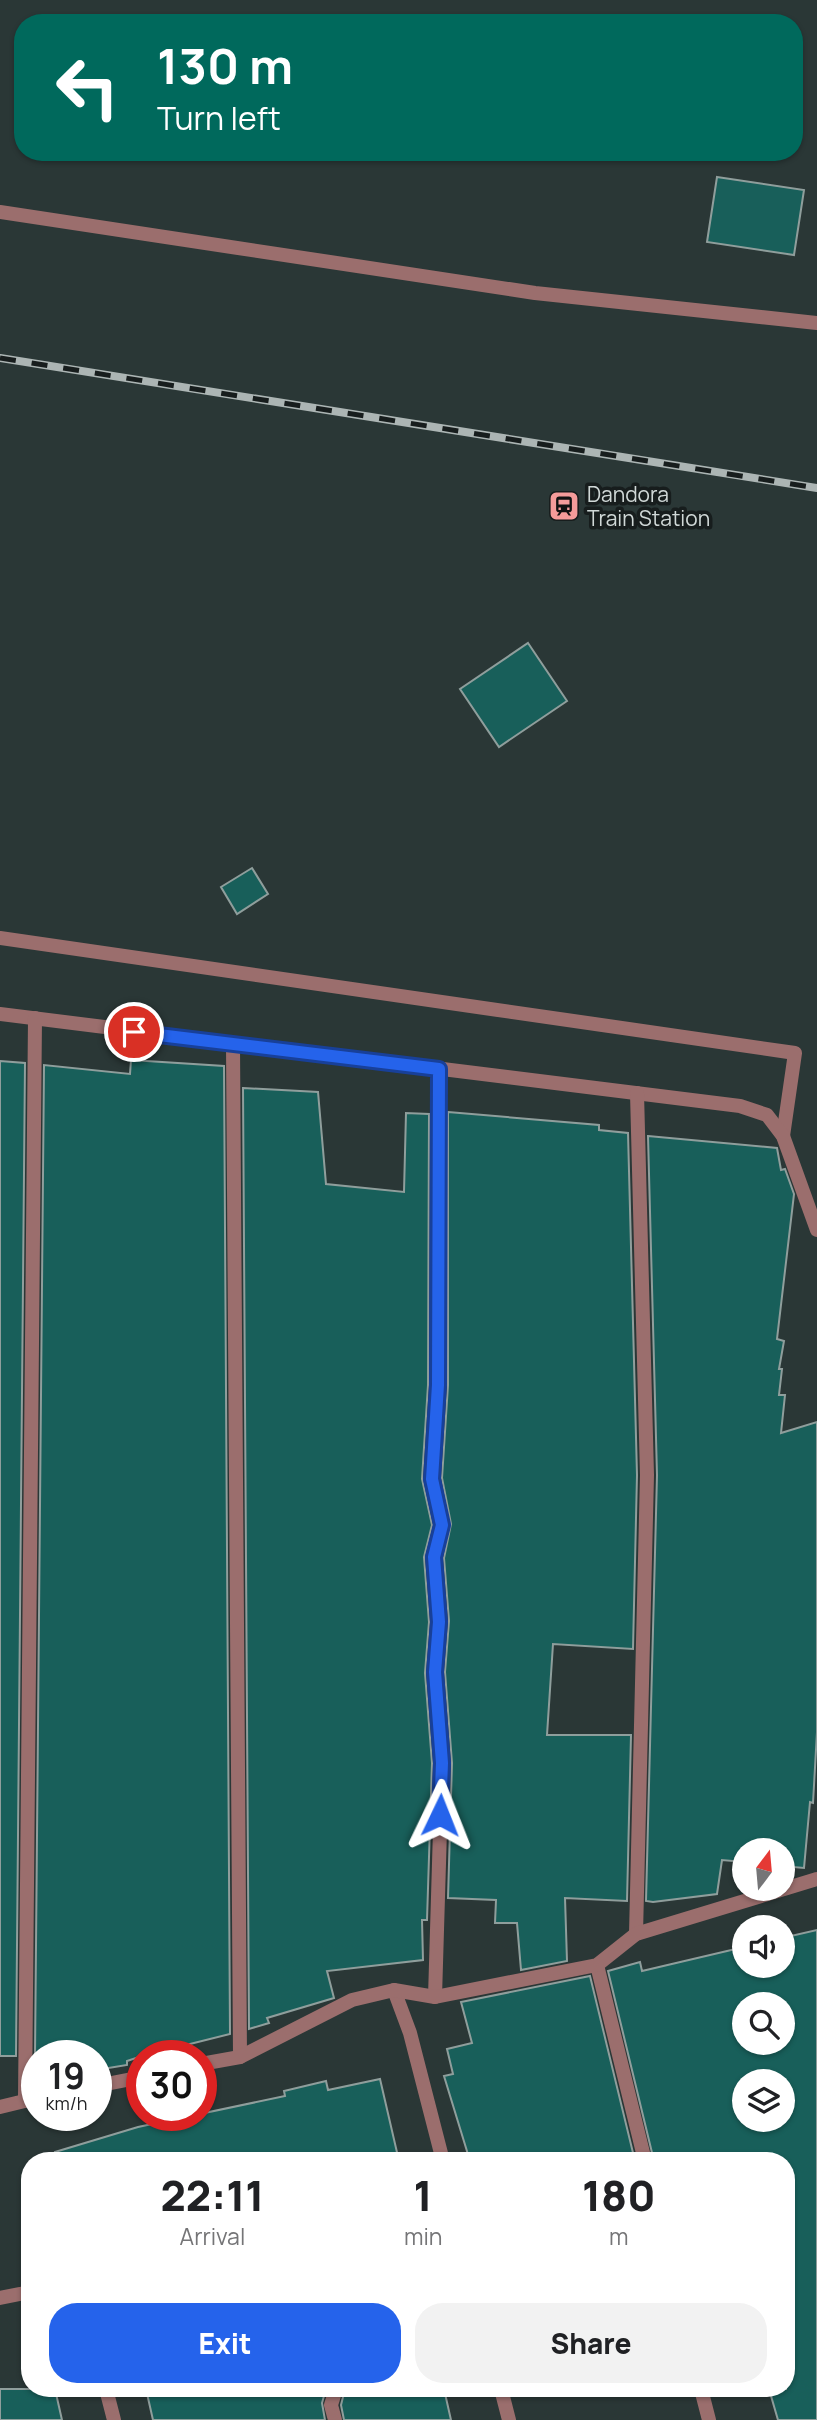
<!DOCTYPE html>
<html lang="en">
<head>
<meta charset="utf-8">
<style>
  :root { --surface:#fff; --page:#f2f2f2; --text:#202124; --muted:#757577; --accent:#2563eb }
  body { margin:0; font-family:Manrope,sans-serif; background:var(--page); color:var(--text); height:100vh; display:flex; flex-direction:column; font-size:26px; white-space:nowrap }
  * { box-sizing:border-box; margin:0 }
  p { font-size:23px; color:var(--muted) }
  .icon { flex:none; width:38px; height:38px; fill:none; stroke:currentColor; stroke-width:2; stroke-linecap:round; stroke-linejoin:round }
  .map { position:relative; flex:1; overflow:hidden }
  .drawer { position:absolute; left:21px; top:2152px; width:774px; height:245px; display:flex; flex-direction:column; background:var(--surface); border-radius:28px; box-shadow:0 2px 5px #0004 }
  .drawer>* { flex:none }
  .top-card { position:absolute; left:14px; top:14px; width:789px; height:147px; border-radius:28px; box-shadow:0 2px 5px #0004; background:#00695c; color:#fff; overflow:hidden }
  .needle { width:46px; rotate:16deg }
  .tools { position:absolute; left:732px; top:1838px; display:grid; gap:14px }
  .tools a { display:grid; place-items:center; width:63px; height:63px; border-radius:50%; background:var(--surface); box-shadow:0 2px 5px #0004; font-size:35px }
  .speed { position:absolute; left:21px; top:2040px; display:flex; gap:14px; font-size:35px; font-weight:700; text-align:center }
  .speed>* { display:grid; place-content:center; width:91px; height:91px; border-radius:50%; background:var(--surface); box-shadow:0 2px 5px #0004; line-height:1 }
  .speed small { font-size:18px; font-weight:400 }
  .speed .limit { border:10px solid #d22; background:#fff; color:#111 }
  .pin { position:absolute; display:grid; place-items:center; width:60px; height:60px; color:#fff; margin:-30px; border:4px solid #fff; border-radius:50%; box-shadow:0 2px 7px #0007 }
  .me { position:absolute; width:77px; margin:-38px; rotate:2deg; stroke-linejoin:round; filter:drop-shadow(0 0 5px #0008) }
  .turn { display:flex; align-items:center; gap:24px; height:147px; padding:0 28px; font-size:32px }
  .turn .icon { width:91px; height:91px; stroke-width:2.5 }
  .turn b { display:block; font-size:49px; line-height:60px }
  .eta { display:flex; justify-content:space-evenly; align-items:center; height:119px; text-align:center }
  .eta b { font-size:42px; font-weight:800; line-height:49px }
  .primary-button { display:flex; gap:14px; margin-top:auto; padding:14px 28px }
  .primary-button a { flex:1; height:80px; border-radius:28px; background:var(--accent); color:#fff; font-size:28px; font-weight:800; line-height:80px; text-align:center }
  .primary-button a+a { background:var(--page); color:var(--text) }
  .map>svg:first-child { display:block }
  .building { fill:#185f5a; stroke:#8f9e9c; stroke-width:2; fill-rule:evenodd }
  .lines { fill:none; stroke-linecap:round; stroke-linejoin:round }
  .service { stroke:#9b6e6d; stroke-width:14 }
  .minor { stroke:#9b6e6d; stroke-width:14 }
  .rail-casing { stroke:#acb5b4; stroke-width:8 }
  .rail { stroke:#171d1d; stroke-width:5; stroke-dasharray:16; stroke-linecap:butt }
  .route-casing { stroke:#184099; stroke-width:18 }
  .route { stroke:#2563eb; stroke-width:12 }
  .labels { text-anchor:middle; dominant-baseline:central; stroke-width:7; stroke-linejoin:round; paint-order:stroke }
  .poi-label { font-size:21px; fill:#d0d8d7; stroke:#171d1d; text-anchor:start }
</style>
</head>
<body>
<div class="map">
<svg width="817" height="2420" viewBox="0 0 817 2420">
  <rect width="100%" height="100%" fill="#2a3736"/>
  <!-- building -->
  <g class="building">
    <polygon points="717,177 804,190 794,255 707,242"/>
    <polygon points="528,643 567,701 499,747 460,689"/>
    <polygon points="252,868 268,894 237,914 221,887"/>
    <polygon points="131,1060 224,1066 230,2034 142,2056 127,2061 127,2065 96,2070 96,2056 35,2056 44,1065 130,1074"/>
    <polygon points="0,1061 25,1063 16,2056 0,2056"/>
    <polygon points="243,1088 318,1092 326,1184 404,1192 406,1113 429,1114 428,1385 422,1479 432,1525 424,1557 429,1622 425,1673 432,1763 427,1920 422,1920 423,1960 327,1971 334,1998 267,2018 269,2023 249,2029"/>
    <polygon points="448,1112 599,1125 599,1130 628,1133 637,1475 633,1649 553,1644 547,1735 631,1735 627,1901 565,1898 567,1961 521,1970 517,1923 495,1923 496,1900 448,1898 452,1763 445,1672 449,1621 444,1558 451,1524 442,1478 448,1385"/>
    <polygon points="648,1136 777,1148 781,1170 785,1169 794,1194 777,1339 784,1341 779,1369 782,1369 779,1395 785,1395 781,1433 817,1422 817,1732 813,1803 810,1802 804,1868 782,1866 782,1850 744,1850 744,1862 722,1860 717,1894 653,1902 646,1901 657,1475"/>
    <path d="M 817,1930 L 817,2420 L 778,2420 L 769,2389 L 786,2389 L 786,2161 L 654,2161 L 608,1971 L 640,1962 L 642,1971 L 744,1947 L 744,1965 L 782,1965 L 782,1938 ZM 744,2004 L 782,2004 L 782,2042 L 744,2042 ZM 744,2081 L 782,2081 L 782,2119 L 744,2119 Z"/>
    <polygon points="590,1976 635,2161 470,2161 444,2076 453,2074 447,2049 472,2043 461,2002"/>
    <polygon points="380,2079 399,2161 57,2161 55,2152 138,2127 285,2096 284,2091 326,2081 328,2090"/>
    <polygon points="0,2389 55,2389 62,2420 0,2420"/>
    <polygon points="146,2389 326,2389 322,2403 325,2420 153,2420"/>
    <polygon points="345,2389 444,2389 451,2420 344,2420 341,2405"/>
  </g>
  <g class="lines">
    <!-- service -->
    <polyline class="service" points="0,212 535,293 817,323"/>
    <!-- minor -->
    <g class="minor">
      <polyline points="0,938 795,1053 783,1136"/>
      <polyline points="0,1014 740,1106 767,1115 783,1136 817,1230"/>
      <polyline points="233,1045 240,2057"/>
      <polyline points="636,1934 647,1475 637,1093"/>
      <polyline points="597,1965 645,2161"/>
      <polyline points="394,1990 410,2033 443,2161"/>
      <polyline points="435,1997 442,1763 435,1672 439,1622 434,1557 442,1525 432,1479 438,1385 439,1069"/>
      <polyline points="201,2064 240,2057 352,2000 394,1990 435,1997 597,1965 636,1934 817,1879"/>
      <polyline points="96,2086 142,2077"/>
      <polyline points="25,2101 35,1018"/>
      <polyline points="0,2107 37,2098"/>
      <polyline points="0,2298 30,2292"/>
      <polyline points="106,2389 114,2420"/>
      <polyline points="501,2389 509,2420"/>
      <polyline points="701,2389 709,2420"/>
      <polyline points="335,2420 331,2405 336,2389"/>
    </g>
    <!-- rail casing -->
    <g class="rail-casing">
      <polyline id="rail" points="0,358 817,488"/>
    </g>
    <!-- rail -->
    <use href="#rail" class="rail"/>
  </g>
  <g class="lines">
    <!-- route casing -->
    <g class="route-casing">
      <polyline id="route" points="134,1032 439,1069 438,1385 432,1479 442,1525 434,1557 439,1622 435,1672 442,1763 440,1815"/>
    </g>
    <!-- route -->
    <use href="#route" class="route"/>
  </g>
  <!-- icons -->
  <defs>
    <g id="station-square" transform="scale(1.575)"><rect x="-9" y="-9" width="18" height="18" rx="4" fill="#f59b9a" stroke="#171d1d"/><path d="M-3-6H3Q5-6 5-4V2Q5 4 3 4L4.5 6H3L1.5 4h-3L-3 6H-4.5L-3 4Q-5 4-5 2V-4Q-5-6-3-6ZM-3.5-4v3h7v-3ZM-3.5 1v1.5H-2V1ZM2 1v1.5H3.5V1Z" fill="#111"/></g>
  </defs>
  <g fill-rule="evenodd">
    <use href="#station-square" x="564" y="506"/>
  </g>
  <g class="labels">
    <!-- poi labels -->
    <g class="poi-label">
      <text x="587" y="494">Dandora<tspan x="587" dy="24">Train Station</tspan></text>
    </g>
  </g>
</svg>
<div class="tools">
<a><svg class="needle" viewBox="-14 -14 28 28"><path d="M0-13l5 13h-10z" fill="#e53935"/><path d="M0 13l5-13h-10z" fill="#757577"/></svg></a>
<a><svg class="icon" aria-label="sound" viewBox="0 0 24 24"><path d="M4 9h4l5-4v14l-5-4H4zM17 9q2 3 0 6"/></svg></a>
<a><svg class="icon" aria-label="search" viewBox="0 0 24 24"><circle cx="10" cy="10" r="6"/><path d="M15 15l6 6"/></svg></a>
<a><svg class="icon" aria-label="layers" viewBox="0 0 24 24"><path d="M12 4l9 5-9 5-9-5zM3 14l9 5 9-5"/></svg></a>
</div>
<div class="speed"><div>19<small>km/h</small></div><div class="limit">30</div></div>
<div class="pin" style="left:134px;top:1032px;background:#d93025"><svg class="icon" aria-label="arrive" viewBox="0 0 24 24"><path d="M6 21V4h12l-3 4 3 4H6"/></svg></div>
<svg class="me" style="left:440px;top:1815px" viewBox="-20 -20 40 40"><path d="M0-17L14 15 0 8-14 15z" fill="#2563eb" stroke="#fff" stroke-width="4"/></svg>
<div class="top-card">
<div class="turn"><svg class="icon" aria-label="left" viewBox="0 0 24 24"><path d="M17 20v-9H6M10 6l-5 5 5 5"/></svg><div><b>130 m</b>Turn left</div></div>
</div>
<section class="drawer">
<div class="eta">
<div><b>22:11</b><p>Arrival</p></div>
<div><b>1</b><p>min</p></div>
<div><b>180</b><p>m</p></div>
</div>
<div class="primary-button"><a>Exit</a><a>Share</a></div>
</section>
</div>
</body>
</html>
